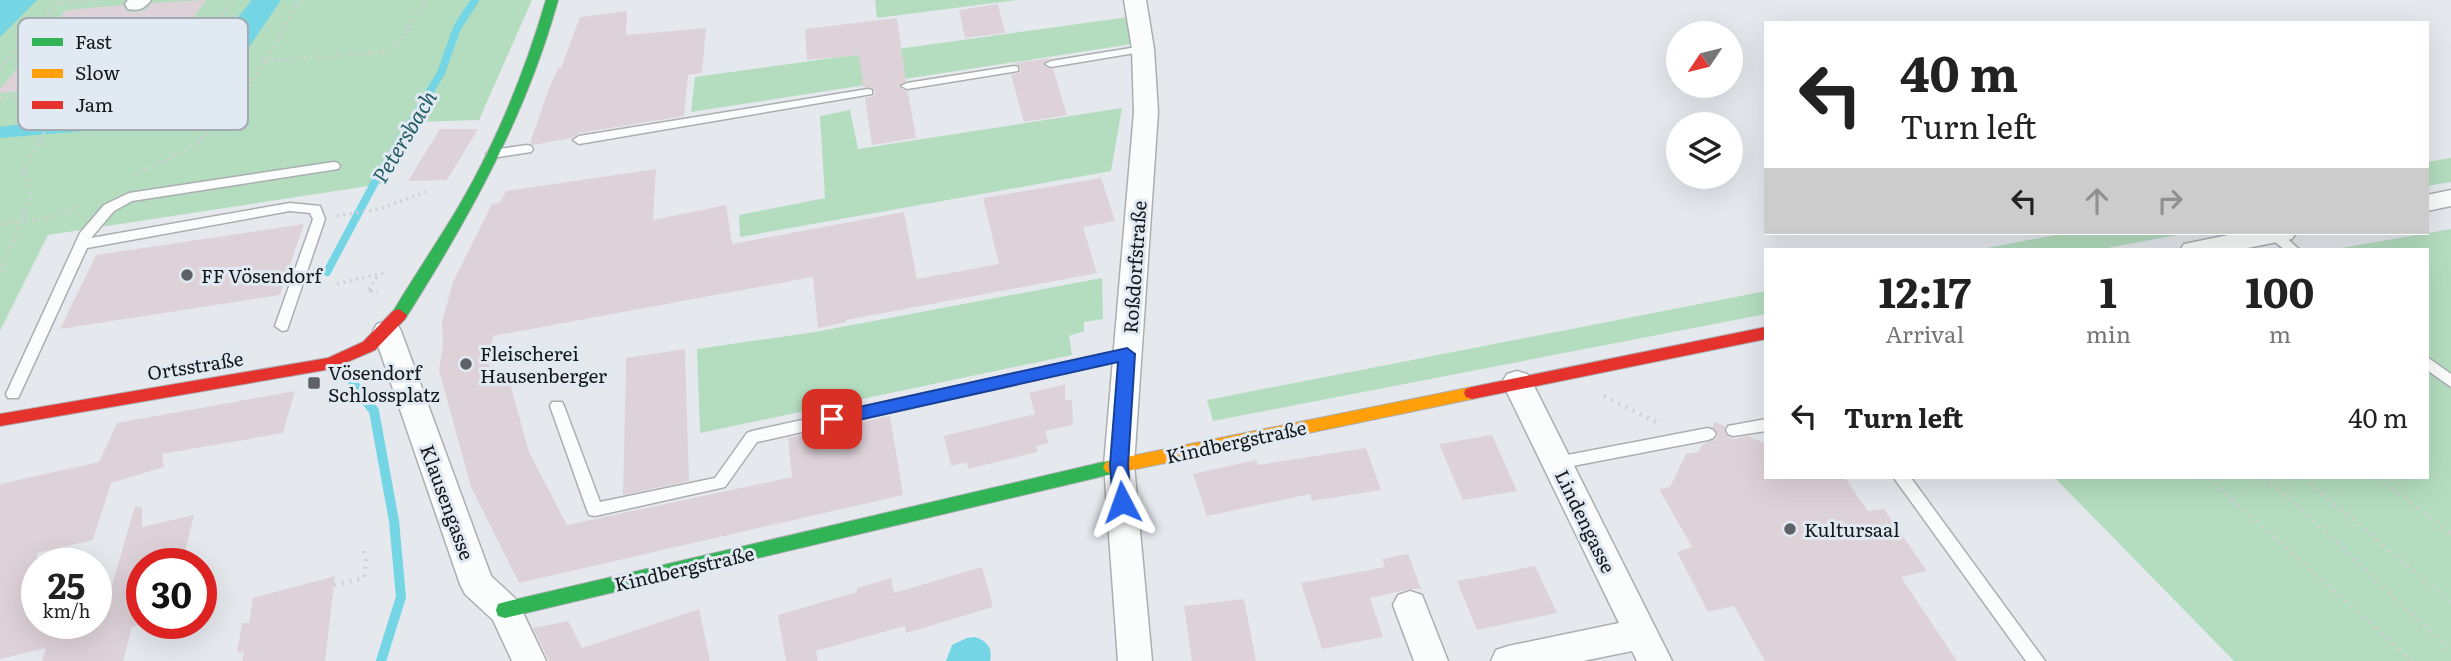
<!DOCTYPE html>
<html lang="en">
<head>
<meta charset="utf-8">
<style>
  :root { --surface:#fff; --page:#f6f6f6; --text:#222; --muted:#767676 }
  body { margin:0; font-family:Literata,serif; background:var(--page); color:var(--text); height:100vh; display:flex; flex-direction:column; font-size:26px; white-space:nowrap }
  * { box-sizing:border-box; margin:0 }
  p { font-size:23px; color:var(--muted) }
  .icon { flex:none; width:38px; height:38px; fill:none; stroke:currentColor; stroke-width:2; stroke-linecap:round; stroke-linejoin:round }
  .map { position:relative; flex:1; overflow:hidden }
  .side { position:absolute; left:1764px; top:248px; width:665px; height:231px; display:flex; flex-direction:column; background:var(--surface); border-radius:0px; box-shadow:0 7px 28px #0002 }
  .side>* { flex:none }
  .hud { position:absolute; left:1764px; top:21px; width:665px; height:214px; border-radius:0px; box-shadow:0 7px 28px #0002; background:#fff; color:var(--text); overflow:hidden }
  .needle { width:46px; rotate:235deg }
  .tools { position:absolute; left:1666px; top:21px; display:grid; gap:14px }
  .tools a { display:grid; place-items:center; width:77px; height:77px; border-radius:50%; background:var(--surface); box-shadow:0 7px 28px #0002; font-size:35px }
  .speed { position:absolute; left:21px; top:548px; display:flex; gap:14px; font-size:35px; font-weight:700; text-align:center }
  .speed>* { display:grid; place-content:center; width:91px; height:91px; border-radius:50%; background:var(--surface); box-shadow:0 7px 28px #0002; line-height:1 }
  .speed small { font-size:18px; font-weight:400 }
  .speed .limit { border:10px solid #d22; background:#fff; color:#111 }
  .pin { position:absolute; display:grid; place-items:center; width:60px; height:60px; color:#fff; margin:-30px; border-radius:14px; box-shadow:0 4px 10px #0006 }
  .me { position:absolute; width:77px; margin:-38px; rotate:356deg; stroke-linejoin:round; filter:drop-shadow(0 0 5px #0008) }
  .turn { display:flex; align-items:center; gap:24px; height:147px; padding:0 21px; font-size:32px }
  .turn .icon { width:91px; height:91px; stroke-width:2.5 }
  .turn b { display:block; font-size:49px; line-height:60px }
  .lanes { display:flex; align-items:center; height:66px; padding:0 21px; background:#0003; justify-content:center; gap:35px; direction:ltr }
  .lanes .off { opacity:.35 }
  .eta { display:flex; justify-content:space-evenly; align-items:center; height:119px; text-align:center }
  .eta b { font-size:42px; font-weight:700; line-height:49px }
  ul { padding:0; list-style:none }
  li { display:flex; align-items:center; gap:21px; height:98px; padding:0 21px }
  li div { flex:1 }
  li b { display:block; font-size:26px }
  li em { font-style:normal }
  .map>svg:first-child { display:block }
  .green { fill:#b4ddbf }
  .water { fill:#74d5e4 }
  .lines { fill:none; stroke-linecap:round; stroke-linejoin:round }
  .stream-far1 { stroke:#74d5e4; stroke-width:8 }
  .stream { stroke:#74d5e4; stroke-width:10 }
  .building { fill:#ded2d9 }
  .lane-casing { stroke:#abaeb1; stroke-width:3 }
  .street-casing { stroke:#abaeb1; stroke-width:3 }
  .fast-casing { stroke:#abaeb1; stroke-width:2 }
  .slow-casing { stroke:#abaeb1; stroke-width:2 }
  .jam-casing { stroke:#abaeb1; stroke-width:2 }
  .path-far1 { stroke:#d0d1d2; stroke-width:3.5; stroke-dasharray:2 4.5; stroke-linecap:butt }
  .path { stroke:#d0d1d2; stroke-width:4.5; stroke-dasharray:2 6; stroke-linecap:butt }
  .lane { fill:#fbfcfc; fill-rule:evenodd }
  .street { fill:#fbfcfc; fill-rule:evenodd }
  .fast { fill:#30b455; fill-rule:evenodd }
  .slow { fill:#ff9f0a; fill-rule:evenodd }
  .jam { fill:#e5322d; fill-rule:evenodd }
  .path-bridge { stroke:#d0d1d2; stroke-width:3.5; stroke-dasharray:2 4.5; stroke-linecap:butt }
  .route { fill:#2563eb; stroke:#184099; stroke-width:2 }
  .poi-dot { fill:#5e6165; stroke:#e1e9f2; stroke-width:2.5 }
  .labels { text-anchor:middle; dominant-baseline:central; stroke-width:6; stroke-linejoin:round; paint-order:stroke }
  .street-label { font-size:19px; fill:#15181b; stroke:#e1e9f2 }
  .poi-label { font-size:19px; fill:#15181b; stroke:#e1e9f2; text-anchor:start }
  .water-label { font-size:21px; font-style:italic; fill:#255c64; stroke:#e1e9f2 }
  .key { fill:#e1e9f2; stroke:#a4aab2; stroke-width:2 }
  .key-label { font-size:19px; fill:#15181b }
</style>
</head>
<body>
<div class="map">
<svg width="2451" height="661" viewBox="0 0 2451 661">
  <rect width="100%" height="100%" fill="#e5e9ee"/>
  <!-- green -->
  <g class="green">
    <polygon points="0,0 532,0 479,120 414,122 381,184 48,235 0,331"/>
    <polygon points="875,0 1017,0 877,18"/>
    <polygon points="1128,17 1132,44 691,112 695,77"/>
    <polygon points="1122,108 1111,171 740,237 739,215 825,198 820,116 850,110 858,149"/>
    <polygon points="2451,158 2451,182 2427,186 2427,162"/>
    <polygon points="2451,229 2451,661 2234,661 2055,478 2427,478 2427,250 2330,250"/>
    <polygon points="2066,233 2187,233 2097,250 1976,250"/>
    <polygon points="1102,278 1103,319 1084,322 1084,331 1069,336 1072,355 700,433 697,349 815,332"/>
    <polygon points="1766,291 1766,314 1213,421 1207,400"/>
  </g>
  <!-- water -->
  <g class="water">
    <polygon points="0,0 37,0 0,37"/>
    <polygon points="252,0 281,0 197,124 177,131 145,126 0,138 0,127 112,112 140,115 169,101"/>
    <path d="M 975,637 C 987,641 993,648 990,661 L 946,661 L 952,645 L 967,638 Z"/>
  </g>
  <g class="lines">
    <!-- stream-far1 -->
    <polyline class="stream-far1" points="327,272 376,180 441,73 457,28 475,0"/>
    <!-- stream -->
    <polyline class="stream" points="353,383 374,411 394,521 401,597 381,661"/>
  </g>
  <!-- building -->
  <g class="building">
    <polygon points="206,0 149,79 0,93 0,89 66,10 123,5 128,12 136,12 145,10 152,3"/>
    <polygon points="998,4 1005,33 965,38 959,10"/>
    <polygon points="627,11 626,35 706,28 702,73 688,75 684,116 579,133 572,138 533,145 530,143 547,94 558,68 561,68 580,17"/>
    <polygon points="897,18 906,81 899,87 908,92 916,138 872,145 865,98 874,96 875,90 863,87 859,55 807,60 805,29"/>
    <polygon points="1050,58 1043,65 1053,69 1067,115 1024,122 1011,75 1020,73 1021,67 1014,63"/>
    <polygon points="440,129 478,129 447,180 408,181"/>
    <polygon points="656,169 653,220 726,205 732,244 904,212 917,279 999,264 983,198 1101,178 1115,221 1083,227 1097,273 846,320 846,322 818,328 813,277 493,336 487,383 509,380 529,452 567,525 792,477 788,438 890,416 903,495 519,583 471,487 439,370 443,345 442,322 453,282 492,204 500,203 506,191"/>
    <polygon points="304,224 280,295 60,329 96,255"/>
    <polygon points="685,349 689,481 623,495 626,358"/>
    <polygon points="1065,384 1065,401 1072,399 1073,425 1045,431 1049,443 1036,446 1038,452 968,469 967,462 951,466 944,436 1035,414 1029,393"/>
    <polygon points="295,391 283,433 162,454 164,467 111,483 93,540 37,553 37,623 101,623 135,506 142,507 142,527 194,515 182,564 142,564 142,625 132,627 123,661 42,661 46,648 0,659 0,484 99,462 117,423"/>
    <polygon points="1715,422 1725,426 1724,431 1727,436 1733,439 1748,436 1766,444 1766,478 1845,478 1868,511 1884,509 1927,571 1901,577 1957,661 1765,661 1734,606 1708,612 1677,552 1692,547 1659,489 1670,487 1686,454 1698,452 1703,444 1715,440 1719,434 1712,427"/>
    <polygon points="1492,435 1517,491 1463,500 1439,444"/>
    <polygon points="1366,448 1381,490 1312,501 1310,494 1207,516 1193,474 1256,460 1258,465"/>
    <polygon points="1408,554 1421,589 1409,589 1370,598 1383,637 1322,649 1301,583 1385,567 1382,559"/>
    <polygon points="1535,566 1557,613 1477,630 1457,581"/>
    <polygon points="982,567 993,607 906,633 905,626 816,651 818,661 786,661 778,615 857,592 857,588 891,578 894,593"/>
    <polygon points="335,576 325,661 242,661 244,651 237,653 242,623 249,623 253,598"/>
    <polygon points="1244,599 1256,661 1192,661 1184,606"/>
    <polygon points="699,609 710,661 549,661 533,628 568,621 582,648"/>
  </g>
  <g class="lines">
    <!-- lane casing -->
    <g class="lane-casing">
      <g id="lane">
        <polygon points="1143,46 1149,49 1147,51 1051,67 1045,64 1051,61"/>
        <polygon points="1014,66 1018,67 1018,71 907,89 901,86 907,83"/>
        <polygon points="868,89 872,90 872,94 579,144 573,140 579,136"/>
        <polygon points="527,145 531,146 533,149 531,152 492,158 486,154 492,150"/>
        <polygon points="334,162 338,163 340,166 338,169 132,201 114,211 91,238 290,203 320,206 325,219 287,330 282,331 275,326 313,219 310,213 290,211 87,248 20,394 18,398 8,398 6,394 80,233 104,205 129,193"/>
        <polygon points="2270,233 2281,233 2300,250 2285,250 2270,238"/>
        <polygon points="1127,349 1132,350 1134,354 1132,358 757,442 725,487 595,516 589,515 587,510 550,406 552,402 562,402 564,406 600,502 715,478 747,433 752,431"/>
        <polygon points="2427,357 2451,374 2451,387 2427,370"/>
        <polygon points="1766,419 1766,431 1733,436 1728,434 1726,430 1728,426"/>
        <polygon points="1708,428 1713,430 1716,434 1713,438 1708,440 1557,469 1552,467 1549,463 1552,459 1557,457"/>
        <polygon points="1894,478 1911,478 2045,661 2026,661"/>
      </g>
    </g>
    <!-- street casing -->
    <g class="street-casing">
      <g id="street">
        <path d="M 128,0 L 151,0 C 144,9 139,11 128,9 L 125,4 Z"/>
        <polygon points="1124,0 1146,0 1154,49 1158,112 1134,465 1152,661 1118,661 1104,465 1134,112 1132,49"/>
        <polygon points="2451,190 2451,206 2427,211 2427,195"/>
        <polygon points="2238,233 2296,233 2292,239 2238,250 2180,250 2184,244"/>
        <polygon points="387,321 397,324 401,331 491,576 517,600 546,661 512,661 493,620 465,594 460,584 373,331 377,324"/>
        <polygon points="1517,371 1527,374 1532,382 1672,661 1637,661 1632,651 1583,661 1491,661 1496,650 1508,646 1619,623 1502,382 1507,374"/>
        <polygon points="1410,591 1422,595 1448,661 1414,661 1393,605 1398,595"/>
      </g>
    </g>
    <!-- fast casing -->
    <g class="fast-casing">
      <g id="fast">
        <path d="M 546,0 L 558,0 C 526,116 469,218 405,319 L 393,319 L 391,315 C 413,278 437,243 459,206 C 497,141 525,72 546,0 Z"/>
        <polygon points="1112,460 1118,462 1121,467 1118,472 1112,474 505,618 498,616 496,610 498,604 505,602"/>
      </g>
    </g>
    <!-- slow casing -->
    <g class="slow-casing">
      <polygon id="slow" points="1472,387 1478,389 1480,393 1478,397 1472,399 1112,474 1106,472 1103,467 1106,462 1112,460"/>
    </g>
    <!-- jam casing -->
    <g class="jam-casing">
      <g id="jam">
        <polygon points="399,309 407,315 405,319 375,350 331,369 0,426 0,414 328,358 363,342 393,311"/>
        <polygon points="1766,327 1766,339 1472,399 1466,397 1464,393 1466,389 1472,387"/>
      </g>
    </g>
    <!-- path-far1 -->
    <g class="path-far1">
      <polyline points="265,61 386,52 396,47 427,0"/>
      <polyline points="0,68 57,3 100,0"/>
      <polyline points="80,90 90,88 107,95 156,87 234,0"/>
      <polyline points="0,98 61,92"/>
      <path d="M 133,176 C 155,164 180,156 200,140 C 245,104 272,49 300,0"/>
      <polyline points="337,216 379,209 426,192"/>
      <polyline points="0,224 53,217 80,206"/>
      <polyline points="0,272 31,196 24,168 33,151"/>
      <polyline points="377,277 368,291 378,291"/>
      <polyline points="337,284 387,272"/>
    </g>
    <!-- path -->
    <g class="path">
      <polyline points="369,290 378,291"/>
      <polyline points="1604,396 1656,422"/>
      <polyline points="2208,478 2412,661"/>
      <polyline points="2265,478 2295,503 2451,651"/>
      <polyline points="2303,478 2451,602"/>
      <polyline points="2379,478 2451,534"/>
      <polyline points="334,585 364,578 366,560 363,546"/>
    </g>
    <!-- lane -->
    <use href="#lane" class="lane"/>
    <!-- street -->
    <use href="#street" class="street"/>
    <!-- fast -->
    <use href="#fast" class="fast"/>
    <!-- slow -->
    <use href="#slow" class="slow"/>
    <!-- jam -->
    <use href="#jam" class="jam"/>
    <!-- path-bridge -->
    <polyline class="path-bridge" points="33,151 72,86"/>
  </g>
  <!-- route -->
  <polygon class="route" points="1127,348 1135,354 1128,465 1131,502 1128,507 1122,509 1115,507 1113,502 1110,465 1118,362 832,426 826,424 824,419 826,415 832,413"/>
  <!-- markers -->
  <g class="poi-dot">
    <circle cx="187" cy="275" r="7"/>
    <circle cx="466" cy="364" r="7"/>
    <rect x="307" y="376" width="14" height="14" rx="3.5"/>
    <circle cx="1790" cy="529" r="7"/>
  </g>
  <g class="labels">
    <!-- street labels -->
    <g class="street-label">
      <text transform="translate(1134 267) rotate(-86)">Roßdorfstraße</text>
      <text transform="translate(195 365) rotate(-9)">Ortsstraße</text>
      <text transform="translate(1236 441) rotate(-12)">Kindbergstraße</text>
      <text transform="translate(448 502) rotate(70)">Klausengasse</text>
      <text transform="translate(1586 521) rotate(64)">Lindengasse</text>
      <text transform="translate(684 568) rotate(-13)">Kindbergstraße</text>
    </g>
    <!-- poi labels -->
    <g class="poi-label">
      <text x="201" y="275">FF Vösendorf</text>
      <text x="480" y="353">Fleischerei<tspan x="480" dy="22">Hausenberger</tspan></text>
      <text x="328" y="372">Vösendorf<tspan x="328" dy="22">Schlossplatz</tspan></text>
      <text x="1804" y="529">Kultursaal</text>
    </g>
    <!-- water labels -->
    <g class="water-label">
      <text transform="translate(403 136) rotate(-59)">Petersbach</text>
    </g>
  </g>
  <!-- legend -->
  <rect x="18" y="18" width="230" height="112" rx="10" class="key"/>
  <rect x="32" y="38" width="31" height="8" fill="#30b455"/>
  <rect x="32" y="69" width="31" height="9" fill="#ff9f0a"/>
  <rect x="32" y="101" width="31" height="8" fill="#e5322d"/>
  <g class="key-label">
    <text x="75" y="49">Fast</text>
    <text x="75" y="80">Slow</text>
    <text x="75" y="112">Jam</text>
  </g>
</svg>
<div class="tools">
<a><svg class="needle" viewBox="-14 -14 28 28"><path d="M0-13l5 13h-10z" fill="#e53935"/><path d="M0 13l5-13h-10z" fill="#767676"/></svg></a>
<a><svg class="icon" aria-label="layers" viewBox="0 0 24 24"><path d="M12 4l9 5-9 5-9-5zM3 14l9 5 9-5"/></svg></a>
</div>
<div class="speed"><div>25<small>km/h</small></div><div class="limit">30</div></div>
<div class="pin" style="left:832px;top:419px;background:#d93025"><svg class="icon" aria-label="arrive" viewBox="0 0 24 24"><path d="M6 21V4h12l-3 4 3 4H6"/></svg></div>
<svg class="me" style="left:1122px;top:502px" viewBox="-20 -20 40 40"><path d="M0-17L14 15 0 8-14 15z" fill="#2563eb" stroke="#fff" stroke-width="4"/></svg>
<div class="hud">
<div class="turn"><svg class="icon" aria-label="left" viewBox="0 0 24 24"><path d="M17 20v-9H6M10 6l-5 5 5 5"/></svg><div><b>40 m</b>Turn left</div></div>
<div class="lanes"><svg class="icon" aria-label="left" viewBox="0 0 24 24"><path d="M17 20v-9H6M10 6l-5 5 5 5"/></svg><svg class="icon off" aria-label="ahead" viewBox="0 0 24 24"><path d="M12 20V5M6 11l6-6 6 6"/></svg><svg class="icon off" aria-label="right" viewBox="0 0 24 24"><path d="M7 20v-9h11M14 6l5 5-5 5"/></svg></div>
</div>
<section class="side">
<div class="eta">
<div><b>12:17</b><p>Arrival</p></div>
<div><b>1</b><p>min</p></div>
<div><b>100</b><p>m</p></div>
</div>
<ul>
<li><svg class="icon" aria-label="left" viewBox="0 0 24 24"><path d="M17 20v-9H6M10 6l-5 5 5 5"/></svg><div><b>Turn left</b></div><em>40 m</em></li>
</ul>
</section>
</div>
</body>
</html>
